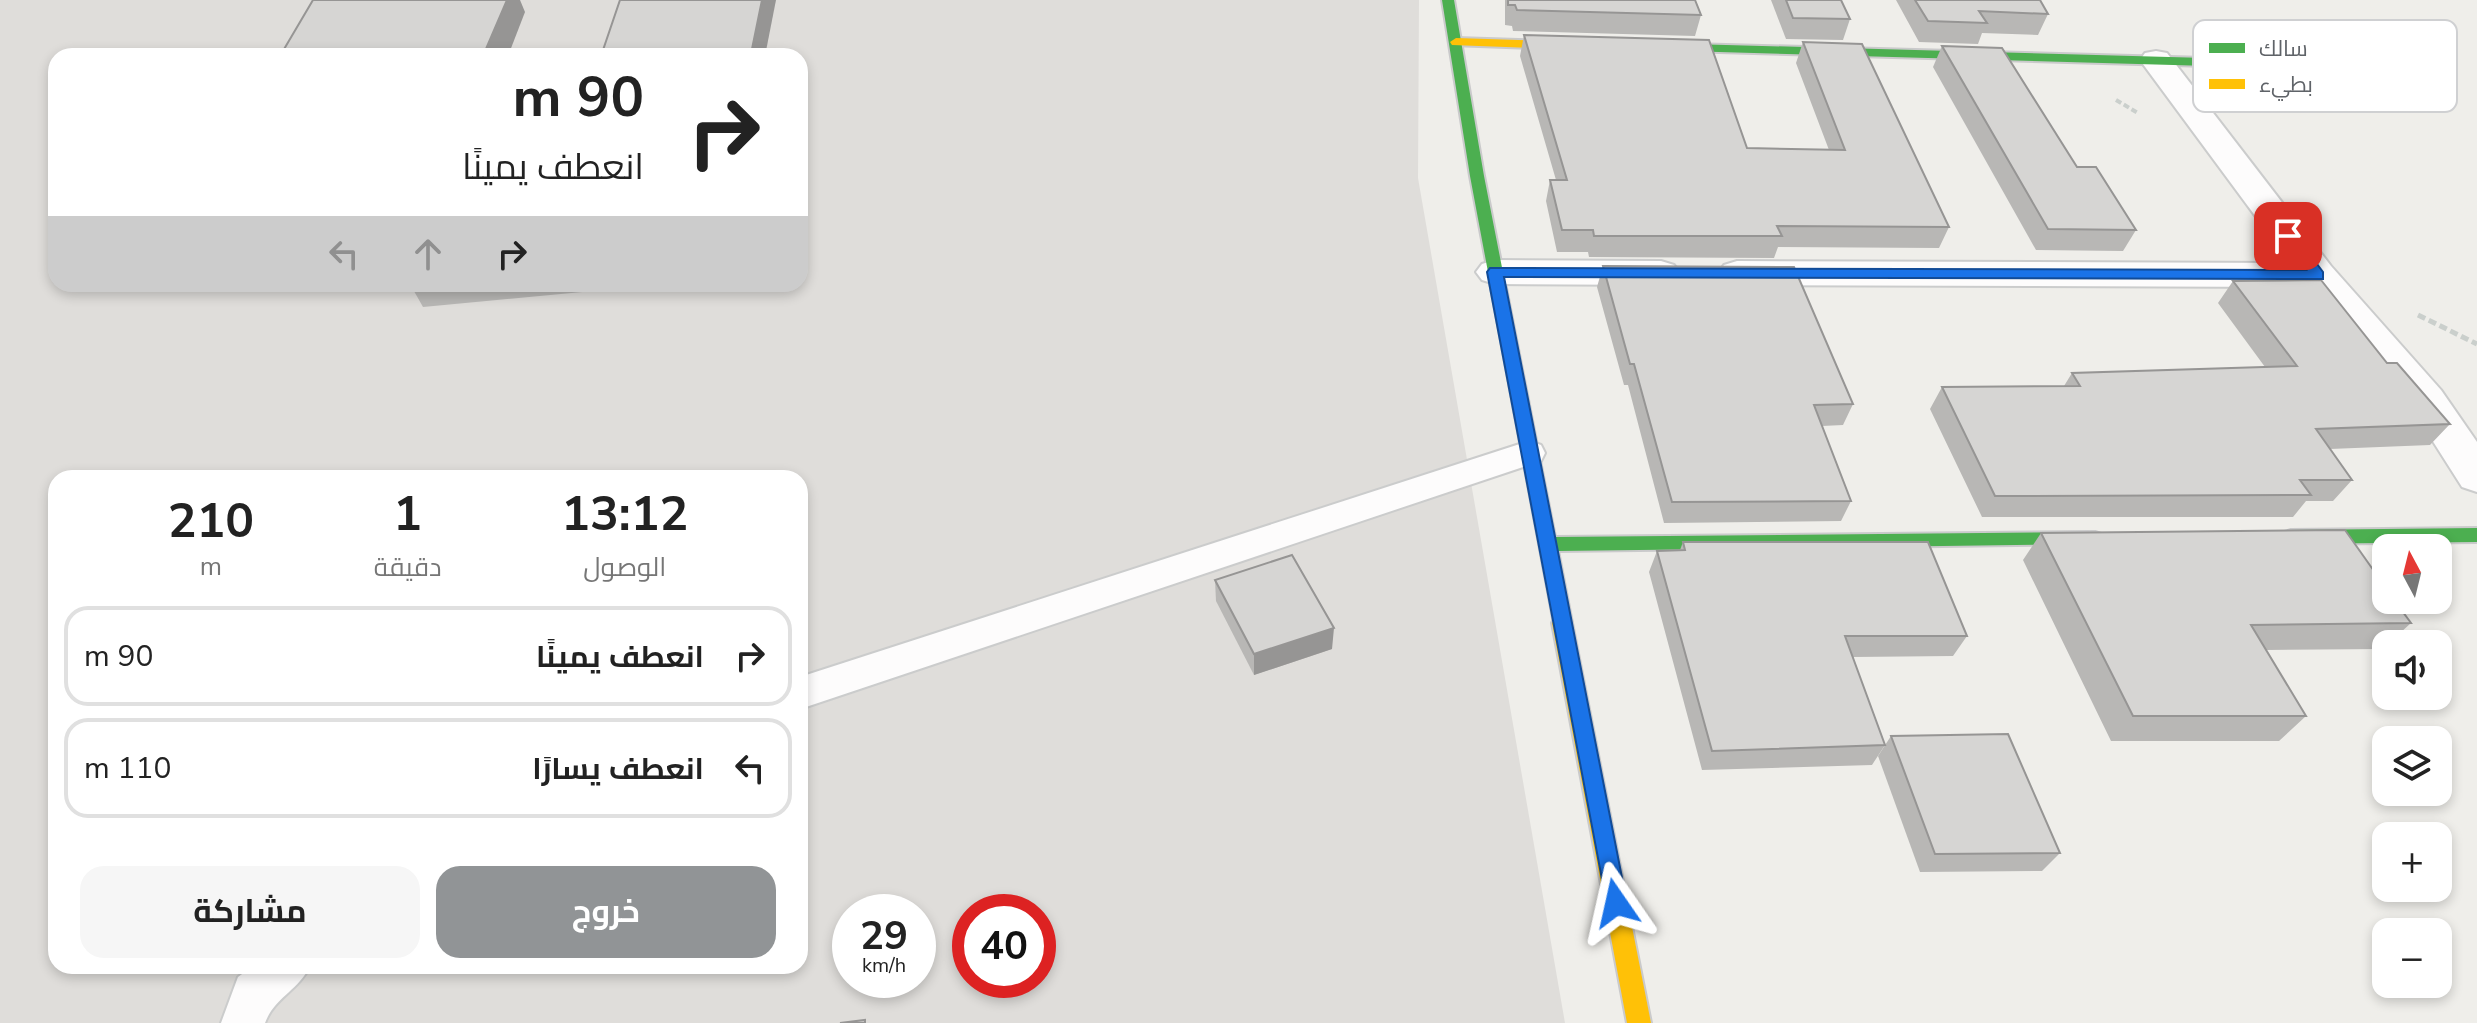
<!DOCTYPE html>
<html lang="ar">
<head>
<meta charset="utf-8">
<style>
  :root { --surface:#fff; --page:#f6f6f6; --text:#222; --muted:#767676; --line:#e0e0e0; --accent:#919496 }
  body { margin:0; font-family:"Nunito Sans",Cairo,sans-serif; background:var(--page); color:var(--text); direction:rtl; height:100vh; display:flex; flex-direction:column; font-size:30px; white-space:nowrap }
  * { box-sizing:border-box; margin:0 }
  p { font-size:26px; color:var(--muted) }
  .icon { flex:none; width:44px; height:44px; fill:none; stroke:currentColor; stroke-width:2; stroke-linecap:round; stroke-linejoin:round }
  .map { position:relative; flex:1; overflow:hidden; direction:ltr }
  .side { position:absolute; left:48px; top:470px; width:760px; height:504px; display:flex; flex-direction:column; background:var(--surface); border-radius:24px; box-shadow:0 4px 12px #0003; direction:rtl }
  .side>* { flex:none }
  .hud { position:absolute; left:48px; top:48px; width:760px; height:244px; border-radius:24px; box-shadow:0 4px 12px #0003; direction:rtl; background:#fff; color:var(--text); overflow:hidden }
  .needle { width:52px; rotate:353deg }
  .buttons { position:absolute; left:2372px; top:534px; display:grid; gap:16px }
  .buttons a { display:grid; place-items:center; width:80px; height:80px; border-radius:16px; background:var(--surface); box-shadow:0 4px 12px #0003; font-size:40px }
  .speed { position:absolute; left:832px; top:894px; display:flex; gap:16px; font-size:40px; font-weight:700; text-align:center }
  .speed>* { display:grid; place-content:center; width:104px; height:104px; border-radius:50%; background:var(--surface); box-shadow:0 4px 12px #0003; line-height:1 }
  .speed small { font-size:20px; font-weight:400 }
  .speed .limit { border:12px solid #d22; background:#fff; color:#111 }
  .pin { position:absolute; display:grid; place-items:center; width:68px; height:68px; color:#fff; margin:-34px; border-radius:16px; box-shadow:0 4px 12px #0006 }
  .me { position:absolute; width:88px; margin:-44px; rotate:349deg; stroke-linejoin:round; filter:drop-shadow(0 0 6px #0008) }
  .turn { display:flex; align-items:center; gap:28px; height:168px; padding:0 32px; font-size:36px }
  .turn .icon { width:104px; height:104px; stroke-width:2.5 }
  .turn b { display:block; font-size:56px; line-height:68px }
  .lanes { display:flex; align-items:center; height:76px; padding:0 32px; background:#0003; justify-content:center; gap:40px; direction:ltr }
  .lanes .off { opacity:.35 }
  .eta { display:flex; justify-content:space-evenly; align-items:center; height:136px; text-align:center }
  .eta b { font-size:48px; font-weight:700; line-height:56px }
  .cta { display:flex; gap:16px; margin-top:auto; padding:16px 32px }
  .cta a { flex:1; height:92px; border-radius:24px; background:var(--accent); color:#fff; font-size:32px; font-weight:700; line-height:92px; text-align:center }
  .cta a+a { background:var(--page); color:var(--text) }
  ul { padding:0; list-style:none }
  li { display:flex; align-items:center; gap:24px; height:100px; margin:0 16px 12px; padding:0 16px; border:4px solid var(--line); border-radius:24px }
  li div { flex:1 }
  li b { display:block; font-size:30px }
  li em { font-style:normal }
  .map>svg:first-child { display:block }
  .industrial { fill:#dfddda; fill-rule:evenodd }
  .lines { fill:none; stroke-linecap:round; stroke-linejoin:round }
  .lane-casing { stroke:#cbcccc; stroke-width:4 }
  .street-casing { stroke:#cbcccc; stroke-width:4 }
  .fast-casing { stroke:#cacacb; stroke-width:4 }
  .slow-casing { stroke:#cacacb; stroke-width:4 }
  .path-far1 { stroke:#cacfcc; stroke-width:4; stroke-dasharray:6 3; stroke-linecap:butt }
  .path { stroke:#cacfcc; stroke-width:5; stroke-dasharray:8 4; stroke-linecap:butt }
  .lane { fill:#fdfcfc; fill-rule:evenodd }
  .street { fill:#fdfcfc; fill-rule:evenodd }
  .fast { fill:#4caf50; fill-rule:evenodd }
  .slow { fill:#ffc107; fill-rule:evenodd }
  .wall { fill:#b8b7b5 }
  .shaded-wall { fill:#969594 }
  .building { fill:#d6d5d3; stroke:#969594; stroke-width:2 }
  .route { fill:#1a73e8; stroke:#114b97; stroke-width:2 }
  .key { fill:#fff; stroke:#cfd0d2; stroke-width:2 }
  .key-label { font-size:22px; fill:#5f6368 }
</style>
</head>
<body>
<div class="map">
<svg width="2477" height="1023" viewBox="0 0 2477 1023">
  <rect width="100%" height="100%" fill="#efeeea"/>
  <!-- industrial -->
  <path class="industrial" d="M 0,0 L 1419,0 L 1418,178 L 1565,1023 L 0,1023 ZM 56,56 L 800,56 L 800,284 L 56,284 ZM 56,478 L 800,478 L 800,966 L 56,966 ZM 850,912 L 918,912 L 918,980 L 850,980 ZM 970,912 L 1038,912 L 1038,980 L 970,980 Z"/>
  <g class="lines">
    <!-- lane casing -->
    <g class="lane-casing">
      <g id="lane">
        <polygon points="1529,441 1541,445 1545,453 1541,461 800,709 800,677"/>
        <path d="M 253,966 L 310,966 C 299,990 274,998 265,1023 L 221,1023 L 238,977 Z"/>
      </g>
    </g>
    <!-- street casing -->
    <g class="street-casing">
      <g id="street">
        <polygon points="2156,51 2167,53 2331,266 2441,390 2477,442 2477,492 2462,487 2413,410 2308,287 1737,285 1724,281 1718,273 1724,265 1737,261 2290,263 2140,60 2145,53"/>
        <polygon points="1495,260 1661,261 1674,265 1680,273 1674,281 1661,285 1495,284 1482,280 1476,272 1482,264"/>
      </g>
    </g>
    <!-- fast casing -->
    <g class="fast-casing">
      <g id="fast">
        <polygon points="1442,0 1454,0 1484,176 1555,537 2095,532 2101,534 2104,539 2101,544 1558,551 1572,623 1569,629 1562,631 1555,629 1470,176"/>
        <polygon points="1654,43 2316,61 2322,65 2316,69 1649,50 1649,44"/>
        <polygon points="2477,528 2477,542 2291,544 2285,542 2282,537 2285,532 2291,530"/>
      </g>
    </g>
    <!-- slow casing -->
    <g class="slow-casing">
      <g id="slow">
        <polygon points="1456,38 1581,42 1587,46 1581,50 1452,45 1450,42"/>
        <polygon points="1562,615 1569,617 1572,623 1651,1023 1627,1023 1552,623 1555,617"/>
      </g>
    </g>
    <!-- path-far1 -->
    <polyline class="path-far1" points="2116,100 2138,113"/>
    <!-- path -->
    <polyline class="path" points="2418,315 2477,344"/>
    <!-- lane -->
    <use href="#lane" class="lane"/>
    <!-- street -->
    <use href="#street" class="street"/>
    <!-- fast -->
    <use href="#fast" class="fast"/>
    <!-- slow -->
    <use href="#slow" class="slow"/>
  </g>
  <!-- wall -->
  <g class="wall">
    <polygon points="1505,0 1695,0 1701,15 1695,36 1513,31 1512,26 1505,25"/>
    <polygon points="1771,0 1841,0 1850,19 1843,40 1786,39"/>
    <polygon points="1896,0 2040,0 2048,14 2038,35 1982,33 1978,44 1919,42"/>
    <polygon points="1524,35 1747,148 1829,150 1796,63 1803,42 1949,227 1939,248 1778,247 1774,258 1589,257 1588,252 1557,252 1546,201 1550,180 1556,180 1520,56"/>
    <polygon points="1942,46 2077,167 2136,230 2123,251 2036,250 1933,67"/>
    <polygon points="1603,266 1853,404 1843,425 1822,426 1851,501 1841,521 1664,523 1628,385 1624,385 1597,287"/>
    <polygon points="2233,281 2387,363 2450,424 2430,445 2330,449 2352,480 2333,501 2306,501 2293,517 1982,517 1930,409 1942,387 2064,386 2072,373 2265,367 2218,303"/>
    <polygon points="410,284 667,284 423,307"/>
    <polygon points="2041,533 2411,623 2388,644 2386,644 2386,646 2383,649 2266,650 2306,716 2279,741 2111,741 2023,560"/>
    <polygon points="1683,542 1967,636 1953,656 1853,657 1885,745 1872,765 1702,770 1649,572 1657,551 1680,550"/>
    <polygon points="1215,580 1332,649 1254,675 1216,601"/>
    <polygon points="1891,736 2060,853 2042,871 1920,872 1878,756"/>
  </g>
  <!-- shaded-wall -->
  <g class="shaded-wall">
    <polygon points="507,0 520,0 525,12 508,56 483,56"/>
    <polygon points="762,0 776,0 765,56 751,56"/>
    <polygon points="1334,628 1332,649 1254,675 1254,654"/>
  </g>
  <!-- building -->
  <g class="building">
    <polygon points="313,0 507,0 483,56 280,56"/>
    <polygon points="620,0 762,0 751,54 726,56 601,56"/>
    <polygon points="1508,0 1695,0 1701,15 1517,10 1515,5 1508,5"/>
    <polygon points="1786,0 1841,0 1850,19 1793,18"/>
    <polygon points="1915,0 2040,0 2048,14 1979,11 1987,23 1928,21"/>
    <polygon points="1524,35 1709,40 1747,148 1845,150 1803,42 1862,44 1949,227 1777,226 1782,236 1594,236 1593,230 1562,230 1550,180 1567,180"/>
    <polygon points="1942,46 2002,48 2077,167 2096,167 2136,230 2048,229"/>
    <polygon points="1603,266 1794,267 1853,404 1814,405 1851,501 1672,502 1634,364 1630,364"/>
    <polygon points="2321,280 2387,363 2397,363 2450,424 2316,429 2352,480 2300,480 2311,495 1995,496 1942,387 2080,386 2072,373 2297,366 2233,281"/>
    <polygon points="2345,530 2386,588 2386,600 2394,600 2411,623 2251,625 2306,716 2133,716 2041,533"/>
    <polygon points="1683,542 1928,542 1967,636 1845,636 1885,745 1712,751 1657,551 1685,550"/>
    <polygon points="1292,555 1334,628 1254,654 1215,580"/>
    <polygon points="2008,734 2060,853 1935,854 1891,736"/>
    <polygon points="865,1020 865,1023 840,1023"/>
  </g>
  <!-- route -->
  <polygon class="route" points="2282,232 2293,232 2323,272 2323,279 1504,277 1627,903 1624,911 1616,914 1608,911 1487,272 1490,268 2306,270 2280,236"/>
  <!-- legend -->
  <rect x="2193" y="20" width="264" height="92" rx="12" class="key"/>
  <rect x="2209" y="43" width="36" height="10" fill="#4caf50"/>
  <rect x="2209" y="79" width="36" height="10" fill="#ffc107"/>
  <g class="key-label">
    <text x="2259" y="56">سالك</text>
    <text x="2259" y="92">بطيء</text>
  </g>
</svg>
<div class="buttons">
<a><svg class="needle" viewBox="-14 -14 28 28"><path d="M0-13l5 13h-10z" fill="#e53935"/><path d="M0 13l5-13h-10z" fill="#767676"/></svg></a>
<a><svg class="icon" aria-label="sound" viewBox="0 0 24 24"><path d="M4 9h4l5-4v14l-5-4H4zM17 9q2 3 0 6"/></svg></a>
<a><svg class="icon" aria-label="layers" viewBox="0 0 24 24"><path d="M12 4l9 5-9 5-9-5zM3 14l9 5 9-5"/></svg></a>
<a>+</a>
<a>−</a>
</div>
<div class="speed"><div>29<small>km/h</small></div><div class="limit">40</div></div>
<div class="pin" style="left:2288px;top:236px;background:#d93025"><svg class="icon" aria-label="arrive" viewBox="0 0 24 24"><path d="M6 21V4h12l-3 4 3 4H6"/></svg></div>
<svg class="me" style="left:1616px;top:903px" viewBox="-20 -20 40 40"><path d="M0-17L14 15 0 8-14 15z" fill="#1a73e8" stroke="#fff" stroke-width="4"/></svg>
<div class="hud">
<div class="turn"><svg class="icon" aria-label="right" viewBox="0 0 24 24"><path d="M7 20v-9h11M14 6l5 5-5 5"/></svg><div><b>90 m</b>انعطف يمينًا</div></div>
<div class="lanes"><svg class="icon off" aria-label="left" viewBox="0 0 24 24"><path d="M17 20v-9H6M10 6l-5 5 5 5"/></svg><svg class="icon off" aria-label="ahead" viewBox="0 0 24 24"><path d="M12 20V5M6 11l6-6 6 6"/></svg><svg class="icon" aria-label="right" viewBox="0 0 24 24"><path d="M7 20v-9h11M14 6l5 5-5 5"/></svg></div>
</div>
<section class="side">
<div class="eta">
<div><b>13:12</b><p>الوصول</p></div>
<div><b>1</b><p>دقيقة</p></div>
<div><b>210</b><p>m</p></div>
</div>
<ul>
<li><svg class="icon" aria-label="right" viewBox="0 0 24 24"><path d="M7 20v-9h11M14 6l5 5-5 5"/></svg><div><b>انعطف يمينًا</b></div><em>90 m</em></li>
<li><svg class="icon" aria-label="left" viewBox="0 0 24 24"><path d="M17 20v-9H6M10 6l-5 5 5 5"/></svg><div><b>انعطف يسارًا</b></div><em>110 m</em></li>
</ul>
<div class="cta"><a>خروج</a><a>مشاركة</a></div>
</section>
</div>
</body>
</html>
